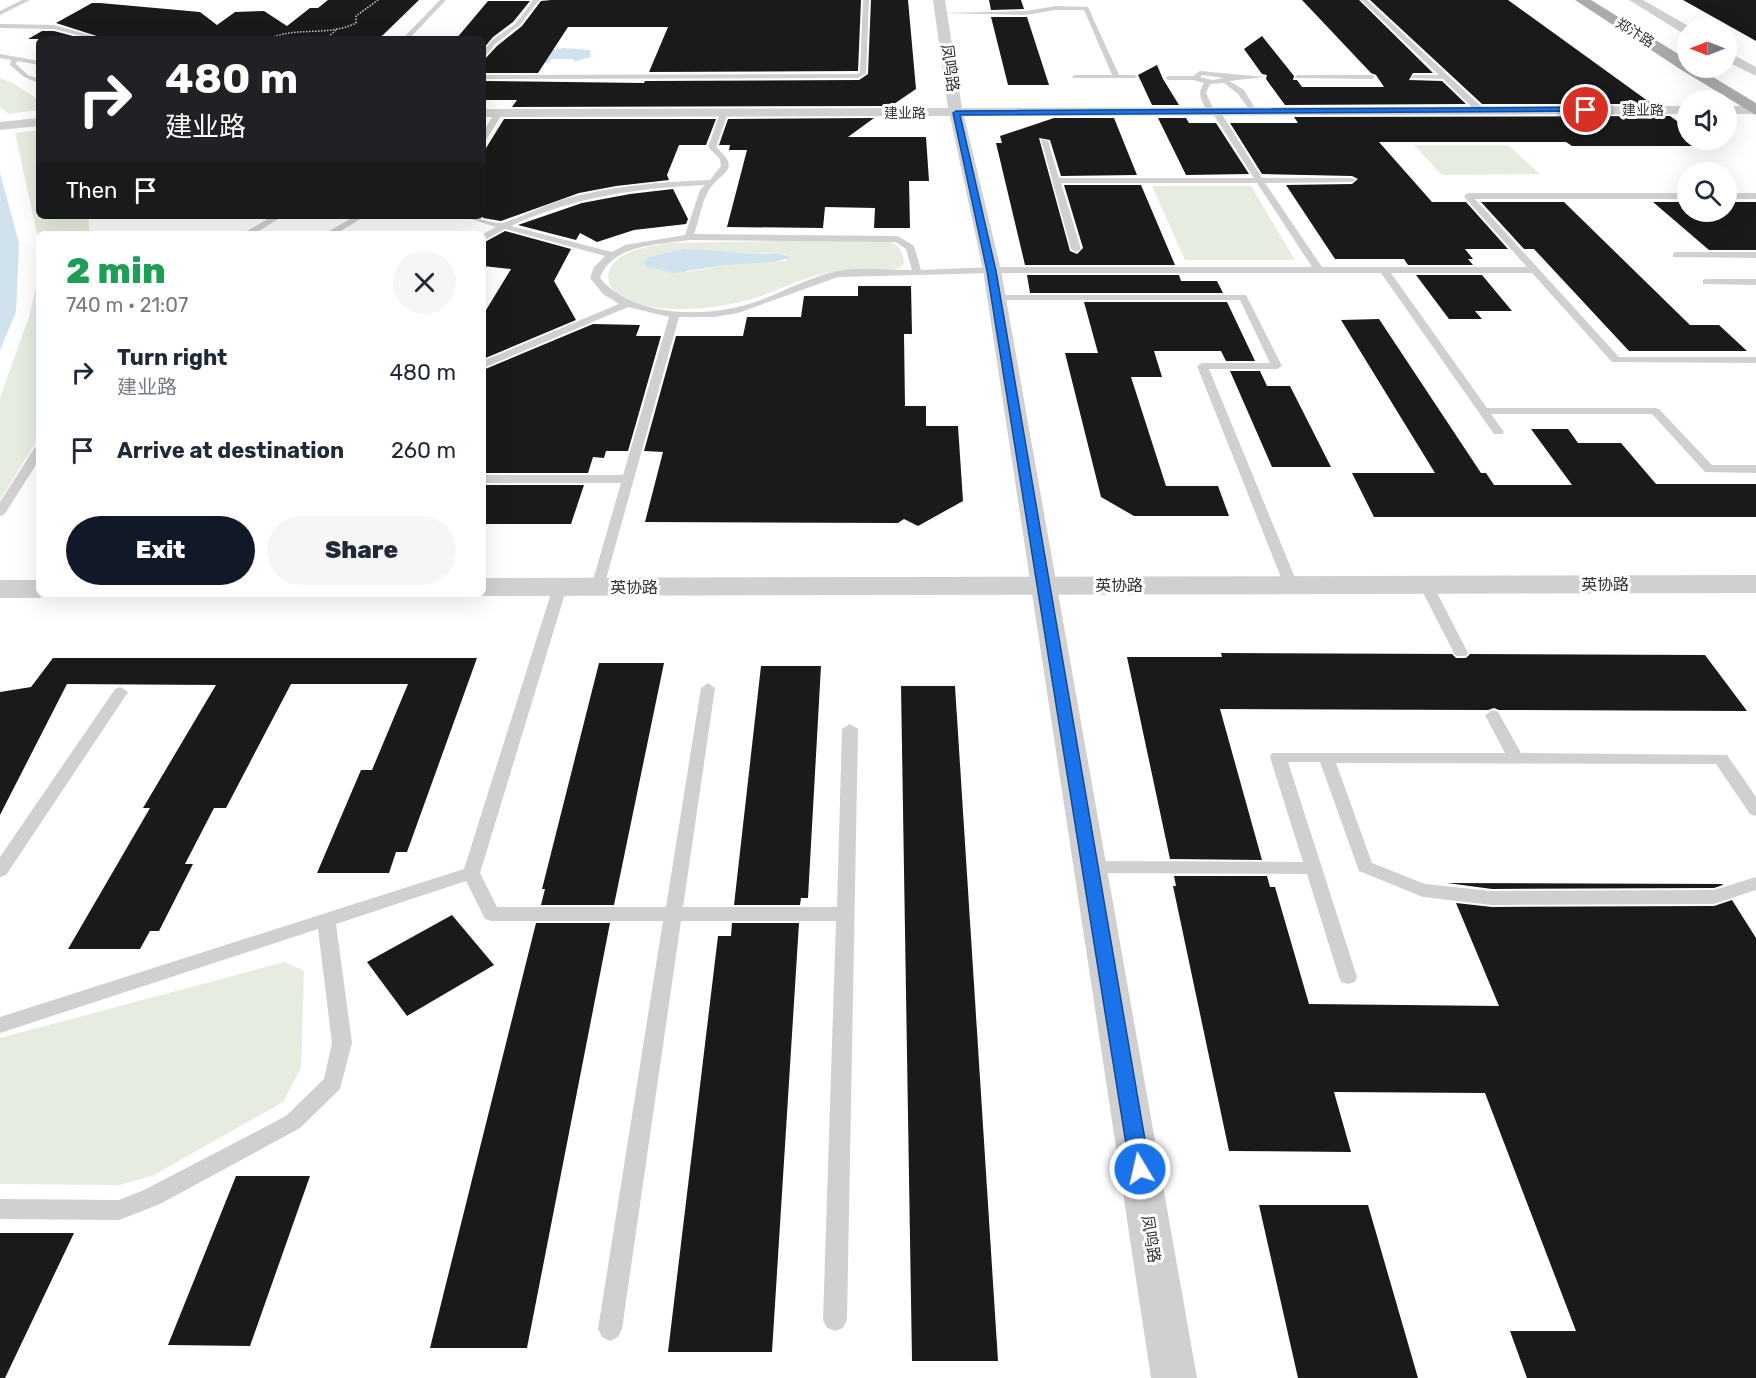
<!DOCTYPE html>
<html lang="en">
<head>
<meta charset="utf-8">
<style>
  :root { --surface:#fff; --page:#f6f6f7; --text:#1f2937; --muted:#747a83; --accent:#111827 }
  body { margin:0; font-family:Rubik,"Noto Sans SC",sans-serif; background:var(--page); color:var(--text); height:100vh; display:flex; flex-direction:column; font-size:22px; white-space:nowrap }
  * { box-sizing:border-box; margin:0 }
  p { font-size:20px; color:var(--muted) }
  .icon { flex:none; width:33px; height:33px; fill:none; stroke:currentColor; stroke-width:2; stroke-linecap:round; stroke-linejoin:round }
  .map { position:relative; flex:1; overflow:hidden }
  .details { position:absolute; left:36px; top:231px; width:450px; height:366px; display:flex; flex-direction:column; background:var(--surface); border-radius:9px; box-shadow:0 6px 24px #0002 }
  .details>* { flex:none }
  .hud { position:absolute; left:36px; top:36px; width:450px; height:183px; border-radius:9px; box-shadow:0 6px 24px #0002; background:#202124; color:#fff; overflow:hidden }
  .needle { width:39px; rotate:270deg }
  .fabs { position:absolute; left:1677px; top:18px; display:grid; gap:12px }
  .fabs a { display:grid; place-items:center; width:60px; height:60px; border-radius:50%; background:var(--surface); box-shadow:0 6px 24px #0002; font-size:30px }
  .pin { position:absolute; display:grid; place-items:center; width:51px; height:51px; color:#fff; margin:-26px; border:3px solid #fff; border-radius:50%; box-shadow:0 2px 6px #0007 }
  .me { position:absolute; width:66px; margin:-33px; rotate:351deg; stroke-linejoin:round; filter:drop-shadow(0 0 4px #0008) }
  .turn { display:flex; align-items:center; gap:21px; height:126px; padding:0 30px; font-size:27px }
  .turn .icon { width:78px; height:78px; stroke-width:2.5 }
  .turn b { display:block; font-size:42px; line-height:51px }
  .then { display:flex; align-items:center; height:57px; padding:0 30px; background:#0003; gap:12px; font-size:22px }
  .round { display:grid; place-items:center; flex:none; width:63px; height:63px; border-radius:32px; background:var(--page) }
  .headline { display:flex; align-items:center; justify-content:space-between; height:102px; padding:0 30px }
  h1 { font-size:36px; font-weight:800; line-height:45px; color:#1e9e55 }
  .cta { display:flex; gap:12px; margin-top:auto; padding:12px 30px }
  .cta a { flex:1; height:69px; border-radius:36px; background:var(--accent); color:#fff; font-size:24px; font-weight:800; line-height:69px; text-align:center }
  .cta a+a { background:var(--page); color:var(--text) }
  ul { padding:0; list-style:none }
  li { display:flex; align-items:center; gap:18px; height:78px; padding:0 30px }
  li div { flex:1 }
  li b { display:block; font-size:22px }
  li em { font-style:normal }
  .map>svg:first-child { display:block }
  .green { fill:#e6ecdf; fill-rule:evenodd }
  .water { fill:#cfe2ee }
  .building { fill:#1a1a1a }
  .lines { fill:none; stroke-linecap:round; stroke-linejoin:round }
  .path { stroke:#cdcdcd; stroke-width:1.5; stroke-dasharray:1.5 1.5; stroke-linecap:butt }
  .service { fill:#d0d0d0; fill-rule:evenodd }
  .minor { fill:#d0d0d0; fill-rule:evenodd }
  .tertiary { fill:#d0d0d0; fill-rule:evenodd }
  .primary { fill:#ababab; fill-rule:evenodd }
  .route { fill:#1a73e8; stroke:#114b97; stroke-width:1.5 }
  .labels { text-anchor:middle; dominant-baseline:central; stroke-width:6; stroke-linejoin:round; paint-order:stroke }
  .far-street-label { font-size:14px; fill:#333; stroke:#fff }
  .street-label { font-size:16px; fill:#333; stroke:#fff }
</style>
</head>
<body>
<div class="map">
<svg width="1756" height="1378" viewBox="0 0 1756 1378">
  <rect width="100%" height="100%" fill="#fff"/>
  <!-- green -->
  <g class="green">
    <polygon points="0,78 14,84 39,100 39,110 9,114 0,107"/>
    <polygon points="39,130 39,216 88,216 90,234 39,234 39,437 0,500 0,398 29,317 37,283 39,242 15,133"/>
    <polygon points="1414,145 1508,145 1540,174 1442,175"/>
    <polygon points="1152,186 1251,186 1295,260 1185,260"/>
    <path d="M 878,239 C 893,241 903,246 904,263 L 900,268 C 873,272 845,269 818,275 C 798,280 779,290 758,297 C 734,305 707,309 682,309 C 661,309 611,306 608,277 C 608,268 615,260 623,256 C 636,248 652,246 667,243 ZM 683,249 C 702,249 718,253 737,254 C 753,255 770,252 786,254 L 786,261 L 729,265 L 688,272 L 648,257 Z"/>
    <polygon points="285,962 304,971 301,1068 283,1102 154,1175 120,1185 0,1184 0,1038"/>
  </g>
  <!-- water -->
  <g class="water">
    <polygon points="563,48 590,50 591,57 574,62 575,60 568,59 552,59 549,63 541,63 552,50"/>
    <polygon points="0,173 19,243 16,312 0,350"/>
    <path d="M 683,249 C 711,249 739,255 767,254 C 775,253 783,252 789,258 L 775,262 L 729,265 L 672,273 L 645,266 L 644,261 L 648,257 Z"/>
  </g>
  <!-- building -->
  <g class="building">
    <polygon points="328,0 419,0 383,35 375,39 106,39 56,23 92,3 100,3 200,12 217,25 235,12 264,11 287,26 310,8 318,8"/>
    <polygon points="551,0 861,0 858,71 649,72 668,27 568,27 538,73 483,73 483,61 497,46 522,26 541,1"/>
    <polygon points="871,0 908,0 916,89 891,106 512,107 517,100 483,100 483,81 644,83 645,81 859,80 868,74"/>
    <polygon points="989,0 1021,0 1024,9 991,10"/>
    <polygon points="1302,0 1359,0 1433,73 1413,73 1409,80 1442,81 1466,104 1285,105 1266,79 1267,75 1262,74 1244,49 1262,36 1294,76 1293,80 1297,80 1302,87 1384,87 1376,75 1371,73"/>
    <polygon points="1370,0 1508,0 1652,104 1482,104"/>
    <polygon points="1683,0 1756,0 1756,41"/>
    <polygon points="488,1 530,1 513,22 493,37 483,49 483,39 456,39"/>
    <polygon points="991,17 1027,17 1049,85 1008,85"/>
    <polygon points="42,31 54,31 84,39 28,39"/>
    <polygon points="1157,65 1163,79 1179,105 1152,105 1138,75"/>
    <polygon points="1670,116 1688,129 1688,140 1702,140 1710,146 1572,146 1566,142 1379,142 1432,202 1466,202 1508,249 1465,249 1473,259 1468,259 1473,265 1408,265 1404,259 1335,259 1286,185 1352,184 1358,179 1352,176 1262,174 1230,123 1298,123 1294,117"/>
    <polygon points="874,118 848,137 926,137 929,181 909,181 910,228 874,228 875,208 825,207 823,228 727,227 747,150 729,150 730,145 719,145 728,119"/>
    <polygon points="1054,118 1114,118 1137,175 1061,176 1050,140 1039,138 1070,251 1077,254 1083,248 1064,185 1141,185 1175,265 1025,265 996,143 1002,143 1000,136"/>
    <polygon points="1158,118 1186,118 1189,123 1216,123 1249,174 1186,175"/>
    <polygon points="504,119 716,119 706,145 679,145 667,175 669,180 616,186 579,193 501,221 483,218 483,153"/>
    <polygon points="673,189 688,219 686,224 634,230 597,242 580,233 576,240 518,225 582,203 630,194"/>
    <polygon points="1481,202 1564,202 1690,325 1719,325 1747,351 1629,351 1534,249 1524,249"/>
    <polygon points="1653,202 1688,202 1688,212 1726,212 1726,202 1756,202 1756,250 1709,250"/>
    <polygon points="505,231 571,249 554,281 576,320 483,359 483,315 511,269 483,266 483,243"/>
    <polygon points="1027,275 1179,275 1181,281 1217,281 1223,293 1030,293"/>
    <polygon points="1416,275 1482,275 1512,311 1475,311 1482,319 1449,319"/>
    <polygon points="858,286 911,286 912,334 904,334 905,406 926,406 926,426 958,426 963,501 918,526 904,519 898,523 645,522 663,452 644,451 676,336 743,336 747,317 801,317 804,296 858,296"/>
    <polygon points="1084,302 1227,302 1255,361 1226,361 1221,351 1154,351 1162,377 1131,377 1166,486 1218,486 1229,516 1134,516 1101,497 1065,353 1098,353"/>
    <polygon points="1379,319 1481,473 1486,473 1494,485 1572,485 1531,429 1568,429 1578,443 1621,443 1656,484 1756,484 1756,517 1374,517 1352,473 1435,473 1341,320"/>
    <polygon points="593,324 640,325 636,336 661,336 628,451 606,451 604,458 593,457 588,473 483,473 483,370"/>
    <polygon points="1230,371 1260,371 1267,386 1290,386 1331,467 1272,467"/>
    <polygon points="483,485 584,485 571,524 483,524"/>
    <polygon points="1221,653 1452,654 1456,658 1466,658 1470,654 1705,655 1747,711 1499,710 1494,708 1488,710 1220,709 1262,860 1170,859 1127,657 1222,657"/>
    <polygon points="53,658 477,658 407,852 396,852 389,873 317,873 361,770 372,770 408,684 291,684 226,808 214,808 185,864 193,864 159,931 150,931 140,949 68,949 150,808 143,808 216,685 67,684 0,815 0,692 31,687"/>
    <polygon points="599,663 664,663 614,905 541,905 545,889 542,889"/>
    <polygon points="761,666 821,666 808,898 801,898 800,905 734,905"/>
    <polygon points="901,686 955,686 998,1361 912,1361"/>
    <polygon points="1174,876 1267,876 1270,887 1275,887 1309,1004 1499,1006 1456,903 1492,907 1714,906 1732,900 1756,938 1756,1378 1527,1378 1510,1331 1576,1331 1485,1093 1334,1092 1351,1152 1229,1151 1173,886 1176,886"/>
    <polygon points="1447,883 1722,884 1723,885 1714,888 1492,889"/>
    <polygon points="452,915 494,965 407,1016 367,962"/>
    <polygon points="536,923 610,923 527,1348 430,1348"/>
    <polygon points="732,923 799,923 772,1352 668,1352 718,936 731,936"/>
    <polygon points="236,1176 310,1176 250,1346 168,1345"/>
    <polygon points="1259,1205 1368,1205 1418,1378 1298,1378"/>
    <polygon points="0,1233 74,1233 5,1378 0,1378"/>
  </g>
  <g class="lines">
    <!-- path -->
    <g class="path">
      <path d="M 268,39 C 296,26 328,37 356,23 L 356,16 L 378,0"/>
      <polyline points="326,39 336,30"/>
    </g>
    <!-- service -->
    <g class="service">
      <polygon points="22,0 30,0 0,15 0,11"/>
      <polygon points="440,0 446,0 409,39 402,39"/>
      <path d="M 533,0 L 539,0 L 520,25 L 495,44 L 483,59 C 483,41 503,34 515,24 C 522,17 527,8 533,0 Z"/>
      <polygon points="863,0 869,0 866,74 858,78 483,79 483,75 857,74 860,73"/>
      <polygon points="1361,0 1367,0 1483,108 1483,112 1477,112 1443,79 1411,78 1413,75 1439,75"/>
      <polygon points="1055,6 1088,7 1119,75 1135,75 1137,78 1072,78 1074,75 1112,75 1084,10 1055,10 1026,15 940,13 1026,11"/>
      <polygon points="0,24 54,25 104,39 93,39 54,29 0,28"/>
      <polygon points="0,54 39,61 39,65 17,61 16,64 28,75 39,79 39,83 24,77 10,65 11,60 0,58"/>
      <path d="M 1200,71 L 1265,77 L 1229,81 L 1244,90 L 1257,112 L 1251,112 L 1238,94 L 1224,83 L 1210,84 L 1206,93 L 1213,108 L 1218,108 L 1262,178 L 1352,178 L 1356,180 L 1352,182 L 1265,183 L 1322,267 L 1527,267 L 1465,198 L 1464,196 L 1468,193 L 1688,193 L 1688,199 L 1475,199 L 1619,357 L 1756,357 L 1756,363 L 1612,362 L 1532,273 L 1391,273 L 1487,408 L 1655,408 L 1659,409 L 1712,465 L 1756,465 L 1756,473 L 1705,472 L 1652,414 L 1491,414 L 1504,432 L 1502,434 L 1494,434 L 1381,273 L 995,273 L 838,277 L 738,313 L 714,317 L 679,317 L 603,590 L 593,590 L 591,587 L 621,483 L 483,483 L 483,475 L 623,475 L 669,317 L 628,307 L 483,368 L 483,361 L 619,304 L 603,294 L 590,278 L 594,267 L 605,256 L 505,229 L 483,241 L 483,234 L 496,227 L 461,216 C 475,216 488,223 501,223 C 507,223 549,204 561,200 C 609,186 660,182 710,180 L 721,166 L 720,159 L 708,147 L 720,113 L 724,111 L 728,113 L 716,147 C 744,172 719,171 708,192 C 701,204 699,221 694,234 L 898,236 L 914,246 L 921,270 L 992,267 L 1312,267 L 1257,183 L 1061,183 L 1081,249 L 1076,252 L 1071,249 L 1041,139 L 1048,141 L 1059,178 L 1254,178 L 1212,112 L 1208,112 C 1202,101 1196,95 1204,83 L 1194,80 L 1168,80 L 1165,78 L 1168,76 L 1193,76 ZM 1202,75 L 1224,78 L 1212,80 L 1200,77 ZM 705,185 L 700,190 L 685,235 L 625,245 L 612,252 L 511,226 C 573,197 637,188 705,185 ZM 689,240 L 896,242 L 906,249 L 912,270 C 887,270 858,266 834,272 C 804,279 778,295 749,304 C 703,318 632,317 600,278 C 612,244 658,245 689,240 Z"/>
      <polygon points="1297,75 1372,75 1375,77 1372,79 1295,78"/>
      <polygon points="496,111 503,113 486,140 483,140 483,132"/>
      <rect x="1726" y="193" width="30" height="6"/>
      <polygon points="273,216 283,216 254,234 242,234"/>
      <polygon points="355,216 365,216 336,234 324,234"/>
      <polygon points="1676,252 1756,252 1756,258 1673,257 1673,253"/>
      <polygon points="1706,279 1756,279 1756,285 1703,284 1703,280"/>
      <polygon points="996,295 1246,295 1282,366 1277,369 1209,369 1298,585 1296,588 1291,589 1284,585 1197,366 1202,363 1270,363 1240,300 993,300 993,296"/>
      <polygon points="39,446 39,460 4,515 0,516 0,502 35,447"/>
      <polygon points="1426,581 1433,585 1468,653 1466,656 1456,656 1454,653 1419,585"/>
      <polygon points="560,583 567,587 480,873 497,907 666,907 701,688 708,683 715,688 683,907 837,907 842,729 850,724 858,729 847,1320 843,1328 835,1331 827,1328 823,1320 836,921 681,921 622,1329 618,1337 610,1341 602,1337 598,1329 663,921 491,921 485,919 466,881 336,924 352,1043 340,1089 300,1128 160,1204 119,1220 0,1219 0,1199 119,1200 144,1190 286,1116 324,1079 332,1043 318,929 0,1033 0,1017 464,869 553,587"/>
      <polygon points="120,687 128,692 6,875 0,877 0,857 115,689"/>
      <polygon points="1493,710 1498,712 1521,753 1727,755 1756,797 1756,816 1750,814 1716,764 1336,763 1372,863 1425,884 1492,891 1714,890 1756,877 1756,890 1714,904 1492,905 1423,897 1359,871 1320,762 1288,762 1357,977 1355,982 1348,984 1341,982 1339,977 1307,874 1090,873 1084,871 1081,867 1084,863 1090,861 1303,862 1270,757 1272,753 1505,753 1485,715"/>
    </g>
    <!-- minor -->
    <g class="minor">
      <polygon points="933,0 945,0 962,108 1688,106 1688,114 964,116 1001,270 1197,1378 1151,1378 983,270 950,116 483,117 483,109 948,108"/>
      <polygon points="1629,0 1643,0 1692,28 1688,28 1688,34 1684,34"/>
      <polygon points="1726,51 1756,67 1756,76 1726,61"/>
      <rect x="1726" y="106" width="30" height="8"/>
      <polygon points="39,118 39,126 0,130 0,122"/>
    </g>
    <!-- tertiary -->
    <g class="tertiary">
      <polygon points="1756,575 1756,593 483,596 475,594 483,594 483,578"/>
      <polygon points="0,580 39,580 39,594 51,594 39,598 0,598"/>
    </g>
    <!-- primary -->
    <polygon class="primary" points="1575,0 1591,0 1688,60 1688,68 1698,68 1756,103 1756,115 1683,71"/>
  </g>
  <!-- route -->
  <polygon class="route" points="1586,107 1588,111 960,115 996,271 1150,1169 1147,1175 1140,1178 1133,1175 1130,1169 987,271 953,113 956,111"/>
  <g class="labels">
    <!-- far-street labels -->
    <g class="far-street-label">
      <text transform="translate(1635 33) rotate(32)">郑汴路</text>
      <text x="1643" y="110">建业路</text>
      <text x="905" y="113">建业路</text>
    </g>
    <!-- street labels -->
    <g class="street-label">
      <text transform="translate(950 68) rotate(82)">凤鸣路</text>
      <text x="1605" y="584">英协路</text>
      <text x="1119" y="585">英协路</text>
      <text x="634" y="587">英协路</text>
      <text transform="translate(1151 1239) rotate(81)">凤鸣路</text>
    </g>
  </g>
</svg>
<div class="fabs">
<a><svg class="needle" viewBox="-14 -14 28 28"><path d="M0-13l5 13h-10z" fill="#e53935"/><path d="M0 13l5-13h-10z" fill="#747a83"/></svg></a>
<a><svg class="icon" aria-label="sound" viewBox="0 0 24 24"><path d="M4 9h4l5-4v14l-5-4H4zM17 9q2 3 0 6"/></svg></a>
<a><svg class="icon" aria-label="search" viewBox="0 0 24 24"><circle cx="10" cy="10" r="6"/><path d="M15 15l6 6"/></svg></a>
</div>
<div class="pin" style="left:1586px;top:110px;background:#d93025"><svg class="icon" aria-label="arrive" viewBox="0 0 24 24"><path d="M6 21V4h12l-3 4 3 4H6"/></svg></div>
<svg class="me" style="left:1140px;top:1169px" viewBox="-20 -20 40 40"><circle r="17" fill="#1a73e8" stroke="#fff" stroke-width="3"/><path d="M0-11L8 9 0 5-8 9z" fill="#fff"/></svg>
<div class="hud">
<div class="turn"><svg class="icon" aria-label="right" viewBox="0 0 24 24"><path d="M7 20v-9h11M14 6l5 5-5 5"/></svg><div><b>480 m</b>建业路</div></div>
<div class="then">Then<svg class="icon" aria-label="arrive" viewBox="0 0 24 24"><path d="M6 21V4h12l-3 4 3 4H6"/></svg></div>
</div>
<section class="details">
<div class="headline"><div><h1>2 min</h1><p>740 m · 21:07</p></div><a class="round"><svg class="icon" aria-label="close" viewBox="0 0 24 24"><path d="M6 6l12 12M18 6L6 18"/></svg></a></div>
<ul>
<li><svg class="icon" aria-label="right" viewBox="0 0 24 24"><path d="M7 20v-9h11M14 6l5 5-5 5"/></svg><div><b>Turn right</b><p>建业路</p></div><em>480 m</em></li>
<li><svg class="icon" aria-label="arrive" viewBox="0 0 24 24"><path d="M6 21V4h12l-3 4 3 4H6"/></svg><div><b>Arrive at destination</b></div><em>260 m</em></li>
</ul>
<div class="cta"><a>Exit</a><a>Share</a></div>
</section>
</div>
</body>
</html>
